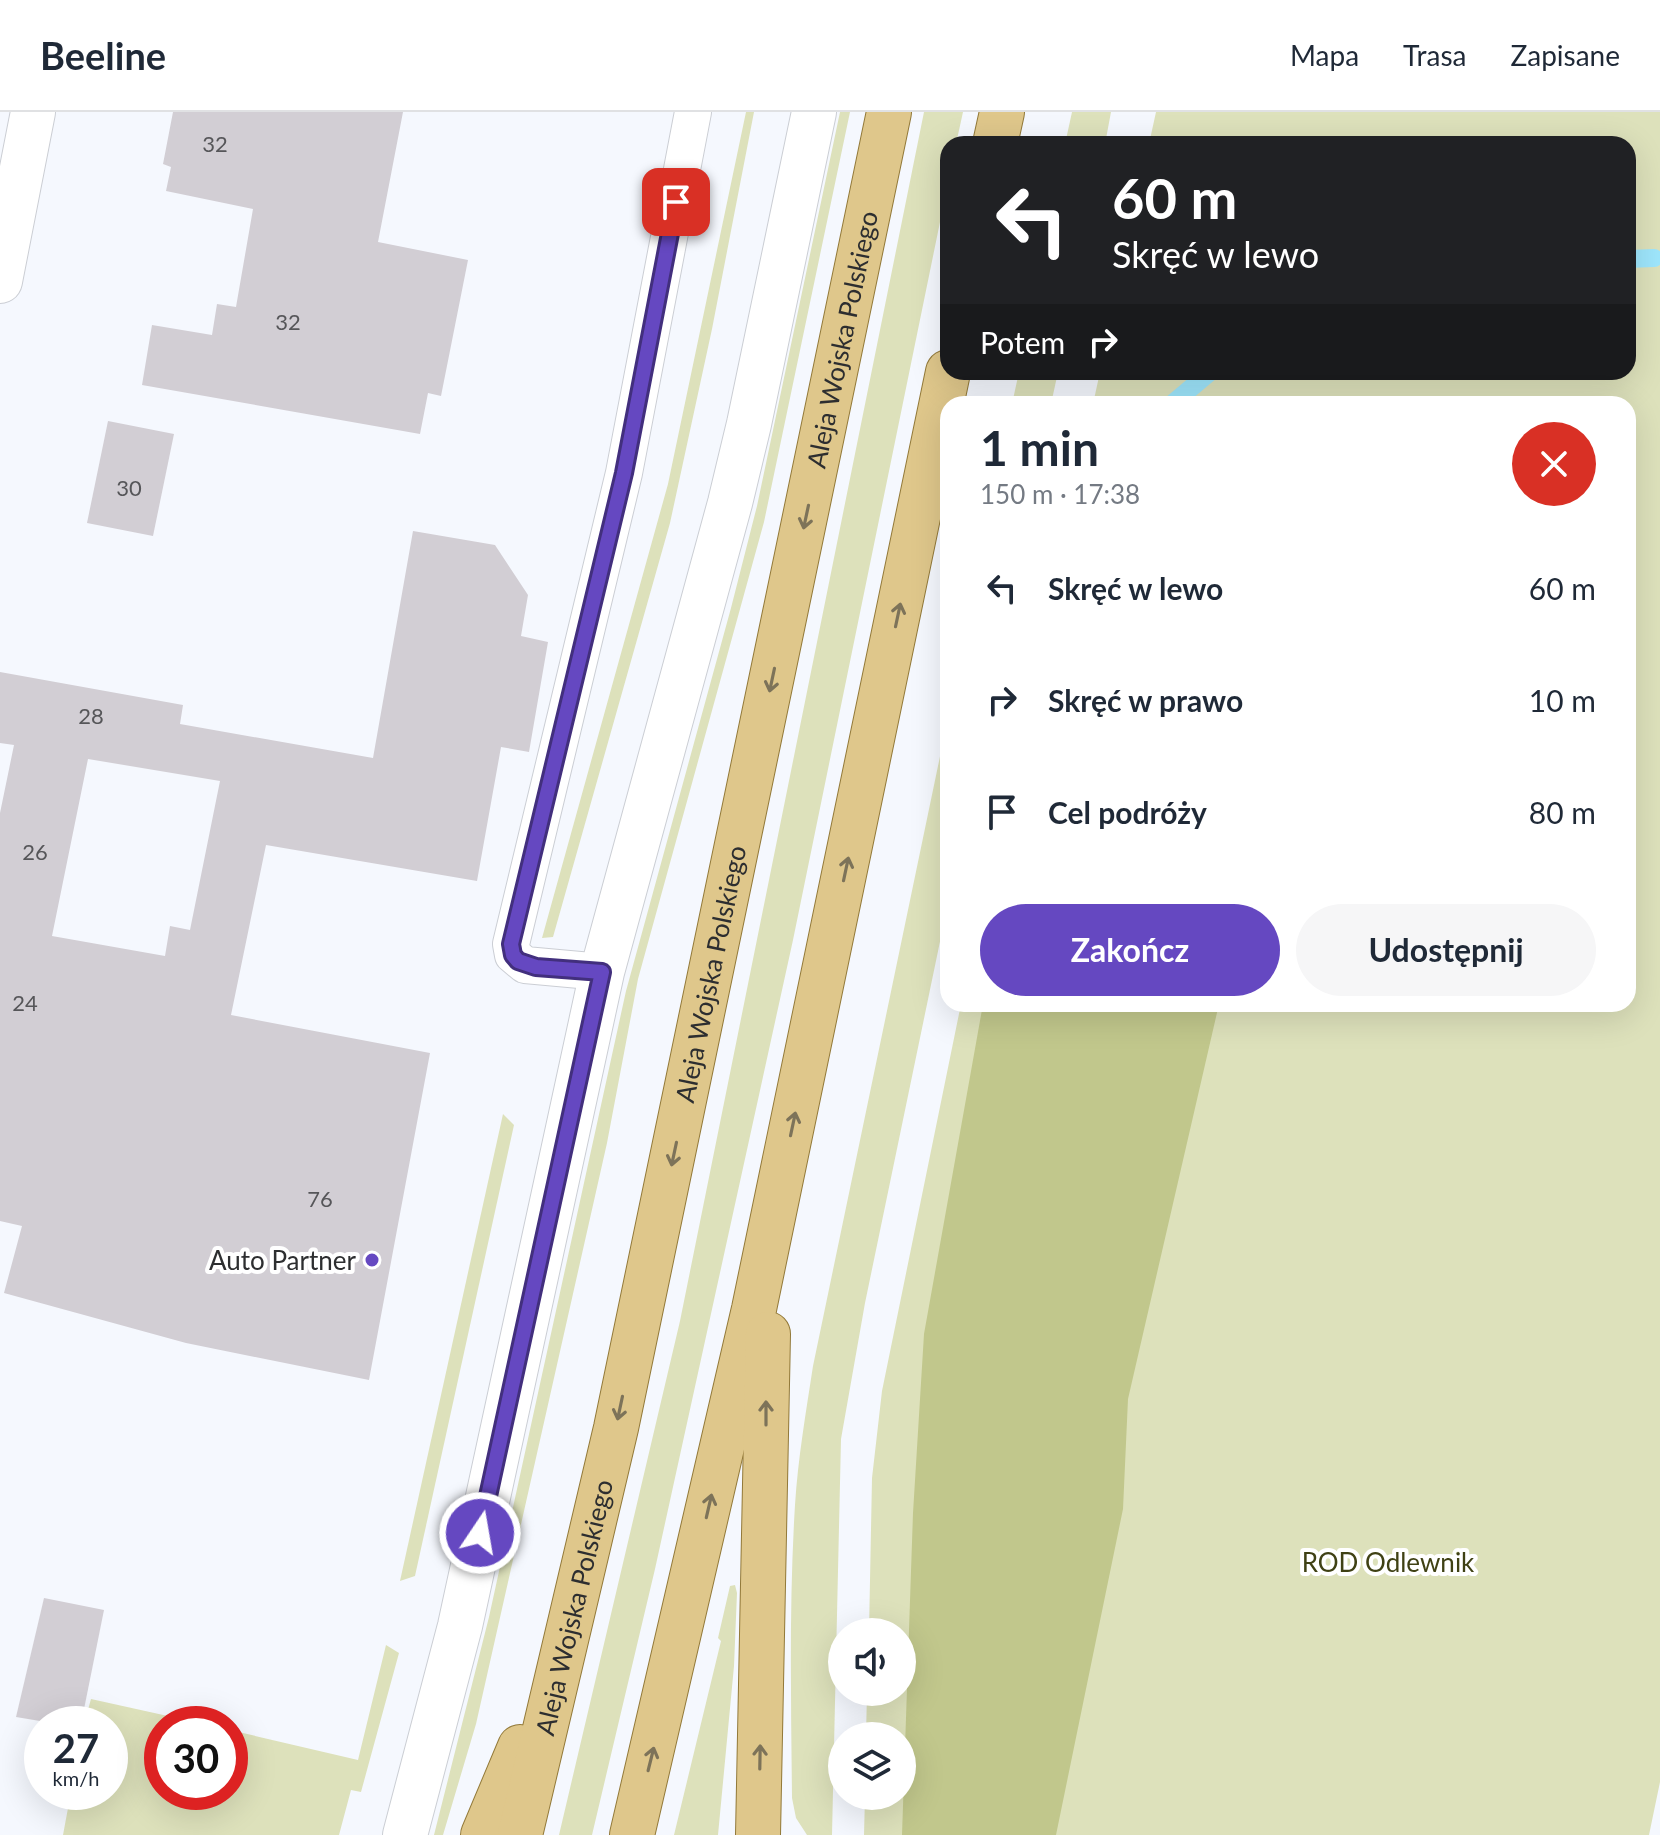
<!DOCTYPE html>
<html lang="pl">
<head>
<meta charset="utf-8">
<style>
  :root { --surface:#fff; --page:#f6f6f7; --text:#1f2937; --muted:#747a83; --line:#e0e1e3; --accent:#6548c1 }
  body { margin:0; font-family:Lato,sans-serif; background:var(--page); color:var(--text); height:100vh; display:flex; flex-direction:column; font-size:30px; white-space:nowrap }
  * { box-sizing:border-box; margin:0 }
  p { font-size:26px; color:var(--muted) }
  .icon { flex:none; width:44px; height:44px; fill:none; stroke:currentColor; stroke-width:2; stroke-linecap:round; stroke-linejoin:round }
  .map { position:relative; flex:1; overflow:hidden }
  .details { position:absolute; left:940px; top:284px; width:696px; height:616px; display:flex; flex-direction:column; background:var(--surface); border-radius:24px; box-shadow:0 8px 32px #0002 }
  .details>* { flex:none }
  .banner { position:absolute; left:940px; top:24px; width:696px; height:244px; border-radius:24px; box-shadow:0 8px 32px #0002; background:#202124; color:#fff; overflow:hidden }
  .fabs { position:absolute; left:828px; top:1506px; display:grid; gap:16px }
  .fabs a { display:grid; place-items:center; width:88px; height:88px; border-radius:50%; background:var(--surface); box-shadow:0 8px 32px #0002; font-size:40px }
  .speed { position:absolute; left:24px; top:1594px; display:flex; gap:16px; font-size:40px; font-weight:700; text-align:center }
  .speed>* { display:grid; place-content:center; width:104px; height:104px; border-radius:50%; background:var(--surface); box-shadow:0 8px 32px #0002; line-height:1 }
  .speed small { font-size:20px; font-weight:400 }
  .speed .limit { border:12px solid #d22; background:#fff; color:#111 }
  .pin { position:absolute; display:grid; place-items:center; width:68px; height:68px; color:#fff; margin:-34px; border-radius:16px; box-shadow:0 4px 12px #0006 }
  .me { position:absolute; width:88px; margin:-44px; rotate:12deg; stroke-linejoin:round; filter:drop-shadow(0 0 6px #0008) }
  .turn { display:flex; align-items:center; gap:28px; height:168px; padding:0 40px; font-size:36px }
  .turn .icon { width:104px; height:104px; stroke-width:2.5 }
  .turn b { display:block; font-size:56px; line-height:68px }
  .then { display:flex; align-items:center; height:76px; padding:0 40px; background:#0003; gap:16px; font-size:30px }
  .round { display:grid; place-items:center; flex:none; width:84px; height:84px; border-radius:42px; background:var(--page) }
  .head { display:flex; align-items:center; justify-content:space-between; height:136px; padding:0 40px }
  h1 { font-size:48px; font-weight:700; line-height:60px }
  .button { display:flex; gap:16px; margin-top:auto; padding:16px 40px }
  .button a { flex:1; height:92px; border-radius:48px; background:var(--accent); color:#fff; font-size:32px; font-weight:700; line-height:92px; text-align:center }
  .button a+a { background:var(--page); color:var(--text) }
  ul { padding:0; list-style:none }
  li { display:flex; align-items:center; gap:24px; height:112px; padding:0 40px }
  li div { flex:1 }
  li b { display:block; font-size:30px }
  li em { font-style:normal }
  header { display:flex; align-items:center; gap:48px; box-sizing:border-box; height:112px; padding:0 40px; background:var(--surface); border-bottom:2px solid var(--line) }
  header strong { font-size:38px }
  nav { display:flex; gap:44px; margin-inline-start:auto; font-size:28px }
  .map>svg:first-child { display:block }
  .green { fill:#dde1bb }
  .forest { fill:#c1c78c }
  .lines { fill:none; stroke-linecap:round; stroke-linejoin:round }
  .stream { stroke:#9ee6fc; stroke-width:18 }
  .building { fill:#d2ced4; fill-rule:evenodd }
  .service-casing { stroke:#cbced4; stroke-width:38 }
  .minor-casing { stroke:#cbced4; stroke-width:46 }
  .primary-casing { stroke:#927939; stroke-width:46 }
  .service { stroke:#fff; stroke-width:36 }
  .minor { stroke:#fff; stroke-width:44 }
  .primary { stroke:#dfc78b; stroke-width:44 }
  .oneway { stroke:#7d7359 }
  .route-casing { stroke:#422f7d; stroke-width:20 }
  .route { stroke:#6548c1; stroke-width:14 }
  .poi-dot { fill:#6548c1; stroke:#fff; stroke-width:3 }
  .labels { text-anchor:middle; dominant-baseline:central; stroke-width:8; stroke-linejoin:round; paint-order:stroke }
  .number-label { font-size:22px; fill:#565659 }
  .street-label { font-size:26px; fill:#2d2e30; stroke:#fff }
  .poi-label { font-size:26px; fill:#2d2e30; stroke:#fff; text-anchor:end }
  .park-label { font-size:26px; fill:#3f4114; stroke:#fff }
</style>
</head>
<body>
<header>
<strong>Beeline</strong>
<nav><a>Mapa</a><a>Trasa</a><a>Zapisane</a></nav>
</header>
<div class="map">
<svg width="1660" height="1723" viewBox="0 0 1660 1723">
  <rect width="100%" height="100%" fill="#f5f8fe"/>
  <!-- green -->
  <g class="green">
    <polygon points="746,0 754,0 712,217 670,411 553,825 542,826 668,372"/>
    <polygon points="840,0 850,0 764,410 638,867 607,1031 476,1612 443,1723 434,1723 489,1505 626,879 731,496 757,394"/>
    <polygon points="924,0 963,0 956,32 948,32 948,71 793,828 655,1457 592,1723 559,1723 680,1209"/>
    <polygon points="1072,0 1111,0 1105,32 1065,32"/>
    <polygon points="1156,0 1660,0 1660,1670 1649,1723 864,1723 865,1684 902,1684 902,1624 866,1624 867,1580 902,1580 902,1520 869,1520 872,1366 882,1279 961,892 1628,892 1628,292 1093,292 1100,260 1628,260 1628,32 1149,32"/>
    <polygon points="1019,260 1058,260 1051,292 1012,292"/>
    <path d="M 948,606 L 948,791 L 865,1191 L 841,1327 L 832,1723 L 807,1723 L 796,1706 L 792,1686 C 791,1588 789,1490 795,1393 C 798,1346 806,1300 813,1254 Z"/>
    <polygon points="503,1002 514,1013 415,1464 400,1469"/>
    <polygon points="735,1473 737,1481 734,1554 718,1723 674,1723 721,1529 718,1526 730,1474"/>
    <polygon points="386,1533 399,1541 361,1680 351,1678 339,1723 63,1723 71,1680 110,1680 110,1612 84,1612 91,1587 204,1612 162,1612 162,1680 230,1680 230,1618 358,1648"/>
  </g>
  <!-- forest -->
  <polygon class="forest" points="983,892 1219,892 1128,1287 1123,1397 1056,1723 902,1723 913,1401 924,1222"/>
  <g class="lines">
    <!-- stream -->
    <g class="stream">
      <polyline points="1628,147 1654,146"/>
      <polyline points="1172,292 1210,260"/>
    </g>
  </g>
  <!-- building -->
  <g class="building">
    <polygon points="173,0 403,0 378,130 468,148 441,284 428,281 420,322 142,273 152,213 212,223 217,192 236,195 253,97 166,79 171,55 163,52"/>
    <polygon points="108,309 174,322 153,424 87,411"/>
    <path d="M 413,419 L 495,433 L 528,483 L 521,524 L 548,530 L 529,640 L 501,635 L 477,769 L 266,733 L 231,903 L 430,941 L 369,1268 L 186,1231 L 4,1181 L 22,1114 L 0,1109 L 0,701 L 14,633 L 0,631 L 0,560 L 183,593 L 180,612 L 373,646 ZM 88,647 L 220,669 L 190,818 L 170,814 L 165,844 L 52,824 Z"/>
    <polygon points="44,1486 104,1498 81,1612 58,1612 16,1605"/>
  </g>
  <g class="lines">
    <!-- service casing -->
    <g class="service-casing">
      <polyline id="service" points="602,860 525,853 513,843 511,832 624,361 693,0"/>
    </g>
    <!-- minor casing -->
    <g class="minor-casing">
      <g id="minor">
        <polyline points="0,169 33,0"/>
        <polyline points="405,1723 460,1514 602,860 730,391 749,312 814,0"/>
      </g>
    </g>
    <!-- primary casing -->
    <g class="primary-casing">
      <g id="primary">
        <polyline points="995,32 1002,0"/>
        <polyline points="483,1723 520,1635"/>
        <path id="s1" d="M 520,1723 L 616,1316 L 889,0"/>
        <polyline points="632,1723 754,1197 948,260"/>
        <polyline points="758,1723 768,1222"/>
      </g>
    </g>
    <!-- service -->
    <use href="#service" class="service"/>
    <!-- minor -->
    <use href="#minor" class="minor"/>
    <!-- primary -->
    <use href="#primary" class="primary"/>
  </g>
  <!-- one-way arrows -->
  <defs><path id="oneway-shaft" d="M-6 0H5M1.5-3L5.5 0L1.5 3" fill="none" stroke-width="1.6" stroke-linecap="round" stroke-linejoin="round" transform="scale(2)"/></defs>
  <g class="oneway">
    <use href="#oneway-shaft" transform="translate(806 405) rotate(102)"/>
    <use href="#oneway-shaft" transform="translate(898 503) rotate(-78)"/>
    <use href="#oneway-shaft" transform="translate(772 568) rotate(102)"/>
    <use href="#oneway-shaft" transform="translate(846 757) rotate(-78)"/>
    <use href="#oneway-shaft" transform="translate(793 1012) rotate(-78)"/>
    <use href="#oneway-shaft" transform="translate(674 1042) rotate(102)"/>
    <use href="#oneway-shaft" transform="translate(620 1296) rotate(102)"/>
    <use href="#oneway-shaft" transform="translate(766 1301) rotate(-90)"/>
    <use href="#oneway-shaft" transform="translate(709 1394) rotate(-77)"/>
    <use href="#oneway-shaft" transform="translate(760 1645) rotate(-89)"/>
    <use href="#oneway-shaft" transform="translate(651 1647) rotate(-76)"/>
  </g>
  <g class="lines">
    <!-- route casing -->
    <g class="route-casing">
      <polyline id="route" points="480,1421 602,860 536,855 518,849 513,843 511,832 624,361 676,90"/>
    </g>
    <!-- route -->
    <use href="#route" class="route"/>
  </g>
  <!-- markers -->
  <circle class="poi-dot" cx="372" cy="1148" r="8"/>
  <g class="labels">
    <!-- number labels -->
    <g class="number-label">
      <text x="215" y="31">32</text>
      <text x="288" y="209">32</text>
      <text x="129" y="375">30</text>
      <text x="91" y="603">28</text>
      <text x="35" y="739">26</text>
      <text x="25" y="890">24</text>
      <text x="320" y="1086">76</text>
    </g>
    <!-- street labels -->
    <g class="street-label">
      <text stroke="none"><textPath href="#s1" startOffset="1530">Aleja Wojska Polskiego</textPath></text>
      <text stroke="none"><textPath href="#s1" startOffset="882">Aleja Wojska Polskiego</textPath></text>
      <text stroke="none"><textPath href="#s1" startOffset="234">Aleja Wojska Polskiego</textPath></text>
    </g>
    <!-- poi labels -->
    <g class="poi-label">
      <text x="356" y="1148">Auto Partner</text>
    </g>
    <!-- park labels -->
    <g class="park-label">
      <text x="1388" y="1450">ROD Odlewnik</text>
    </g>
  </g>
</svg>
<div class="fabs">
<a><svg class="icon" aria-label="sound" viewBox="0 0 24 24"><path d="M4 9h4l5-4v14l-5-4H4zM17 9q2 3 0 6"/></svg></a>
<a><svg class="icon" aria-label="layers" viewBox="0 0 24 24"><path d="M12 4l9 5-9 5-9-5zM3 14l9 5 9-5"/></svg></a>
</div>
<div class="speed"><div>27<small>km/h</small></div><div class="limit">30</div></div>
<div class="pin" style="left:676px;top:90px;background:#d93025"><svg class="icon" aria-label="arrive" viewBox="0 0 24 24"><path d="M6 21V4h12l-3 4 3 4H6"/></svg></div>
<svg class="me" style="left:480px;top:1421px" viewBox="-20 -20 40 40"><circle r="17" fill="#6548c1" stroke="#fff" stroke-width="3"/><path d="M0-11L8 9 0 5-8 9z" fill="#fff"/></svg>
<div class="banner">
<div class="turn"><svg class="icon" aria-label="left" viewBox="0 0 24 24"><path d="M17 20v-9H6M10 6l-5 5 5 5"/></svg><div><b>60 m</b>Skręć w lewo</div></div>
<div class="then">Potem<svg class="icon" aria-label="right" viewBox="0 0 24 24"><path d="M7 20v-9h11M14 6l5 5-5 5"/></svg></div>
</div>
<section class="details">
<div class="head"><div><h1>1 min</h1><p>150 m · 17:38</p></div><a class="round" style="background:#d93025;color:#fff"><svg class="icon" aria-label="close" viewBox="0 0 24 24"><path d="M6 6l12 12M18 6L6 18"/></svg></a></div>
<ul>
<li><svg class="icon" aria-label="left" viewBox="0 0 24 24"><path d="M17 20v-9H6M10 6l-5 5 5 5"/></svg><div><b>Skręć w lewo</b></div><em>60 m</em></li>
<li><svg class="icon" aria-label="right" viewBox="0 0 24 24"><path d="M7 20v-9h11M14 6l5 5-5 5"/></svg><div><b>Skręć w prawo</b></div><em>10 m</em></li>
<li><svg class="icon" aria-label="arrive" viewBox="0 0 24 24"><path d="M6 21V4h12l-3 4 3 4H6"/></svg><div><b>Cel podróży</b></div><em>80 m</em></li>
</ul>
<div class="button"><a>Zakończ</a><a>Udostępnij</a></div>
</section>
</div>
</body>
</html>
